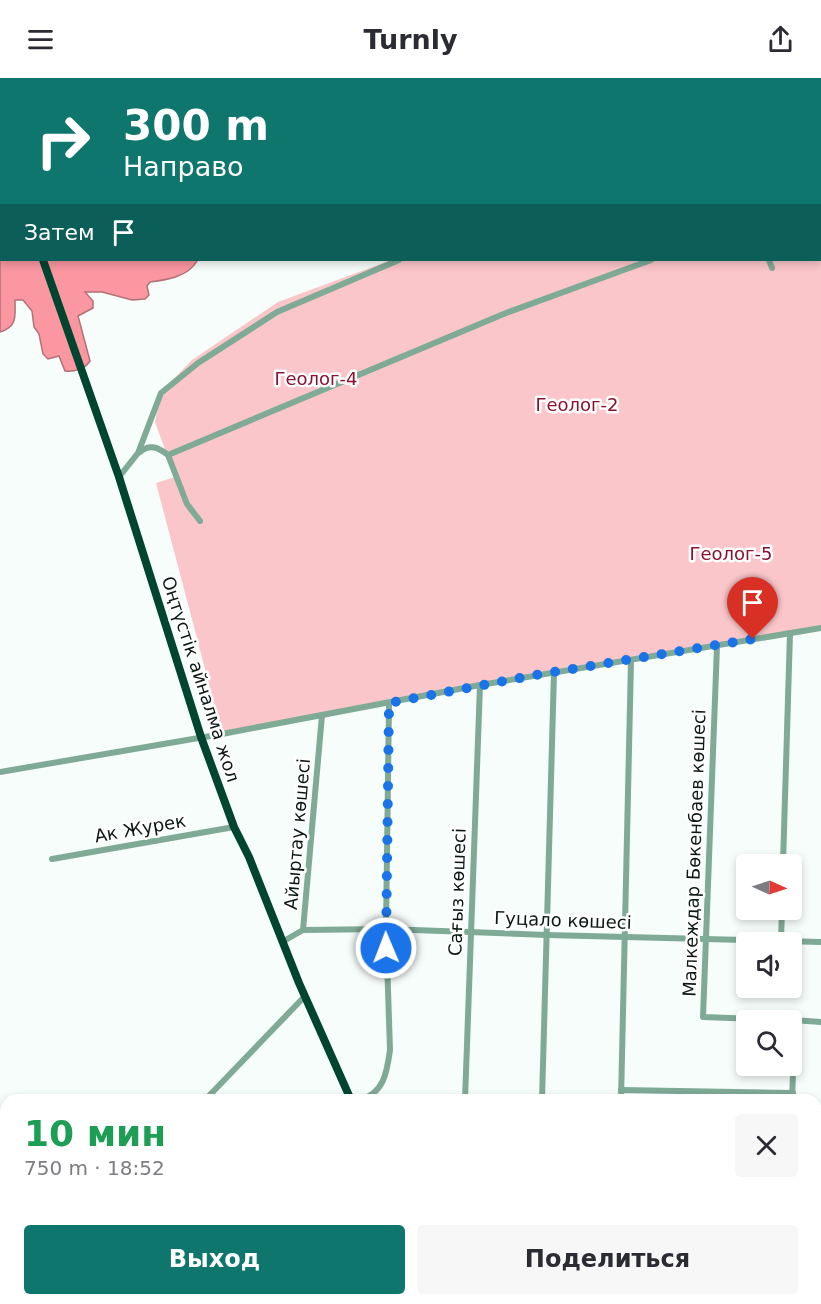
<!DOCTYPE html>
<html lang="ru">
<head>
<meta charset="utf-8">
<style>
  :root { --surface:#fff; --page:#f7f7f7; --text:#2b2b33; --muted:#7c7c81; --accent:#0f766e }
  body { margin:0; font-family:"DejaVu Sans",sans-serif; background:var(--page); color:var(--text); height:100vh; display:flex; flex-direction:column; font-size:22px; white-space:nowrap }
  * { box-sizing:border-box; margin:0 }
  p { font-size:20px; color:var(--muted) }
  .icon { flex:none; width:33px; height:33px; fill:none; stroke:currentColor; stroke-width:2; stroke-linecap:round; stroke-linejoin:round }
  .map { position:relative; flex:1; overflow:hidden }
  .sheet { position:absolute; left:0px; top:1016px; width:822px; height:212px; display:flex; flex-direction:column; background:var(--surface); border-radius:18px 18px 0 0; box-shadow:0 3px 9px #0003 }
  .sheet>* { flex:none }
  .hud { position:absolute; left:0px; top:0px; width:822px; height:183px; box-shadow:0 3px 9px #0003; background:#0f766e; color:#fff; overflow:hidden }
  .needle { width:39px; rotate:93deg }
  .controls { position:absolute; left:736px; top:776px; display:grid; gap:12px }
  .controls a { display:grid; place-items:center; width:66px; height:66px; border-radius:6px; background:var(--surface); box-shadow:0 3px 9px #0003; font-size:30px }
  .pin { position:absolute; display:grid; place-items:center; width:51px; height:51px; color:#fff; margin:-62px -26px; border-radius:50% 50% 50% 0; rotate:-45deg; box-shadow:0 0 6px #0007 }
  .pin .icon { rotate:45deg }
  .me { position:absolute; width:66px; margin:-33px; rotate:359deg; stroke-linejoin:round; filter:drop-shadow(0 0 4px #0008) }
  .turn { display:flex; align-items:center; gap:21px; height:126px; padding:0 24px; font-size:27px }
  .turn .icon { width:78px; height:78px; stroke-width:2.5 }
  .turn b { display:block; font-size:42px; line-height:51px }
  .then { display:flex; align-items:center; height:57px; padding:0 24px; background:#0003; gap:12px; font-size:22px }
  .round { display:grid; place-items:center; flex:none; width:63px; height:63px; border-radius:6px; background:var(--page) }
  .overview { display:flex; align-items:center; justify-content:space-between; height:102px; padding:0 24px }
  h1 { font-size:36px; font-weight:700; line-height:45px; color:#1e9e55 }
  .action { display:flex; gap:12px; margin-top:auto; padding:12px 24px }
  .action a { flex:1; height:69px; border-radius:6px; background:var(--accent); color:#fff; font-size:24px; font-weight:700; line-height:69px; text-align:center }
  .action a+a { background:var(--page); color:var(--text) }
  header { display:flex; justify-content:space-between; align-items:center; height:78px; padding:0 24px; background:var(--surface); font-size:27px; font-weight:700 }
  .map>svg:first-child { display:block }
  .green { fill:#fbc6c9 }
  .water { fill:#fb97a0; stroke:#b37176; stroke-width:1.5 }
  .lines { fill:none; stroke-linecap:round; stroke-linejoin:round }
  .river { stroke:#fb97a0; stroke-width:10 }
  .minor { stroke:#7faa96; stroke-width:6 }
  .highway { stroke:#014531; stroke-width:8 }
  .route { stroke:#1a73e8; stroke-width:10; stroke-dasharray:0 18 }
  .labels { text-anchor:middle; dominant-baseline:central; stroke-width:5; stroke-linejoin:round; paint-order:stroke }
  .park-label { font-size:18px; fill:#88122f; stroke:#fff }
  .street-label { font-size:18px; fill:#0c1813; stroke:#fff }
</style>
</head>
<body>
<header><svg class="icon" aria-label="menu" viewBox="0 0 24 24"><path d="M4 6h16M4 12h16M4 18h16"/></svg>Turnly<svg class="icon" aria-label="share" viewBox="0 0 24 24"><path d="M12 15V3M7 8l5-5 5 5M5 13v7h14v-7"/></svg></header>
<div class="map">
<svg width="821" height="1226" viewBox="0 0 821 1226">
  <rect width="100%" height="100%" fill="#f7fdfa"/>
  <!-- green -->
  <g class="green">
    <polygon points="821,140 821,550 222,655 156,405 175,399 155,344 160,315 192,282 278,224 391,182 820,182"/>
    <polygon points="6,1060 6,1105 0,1107 0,1062"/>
  </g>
  <!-- water -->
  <path class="water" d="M 0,172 L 2,182 L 197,182 L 197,183 C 188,199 166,202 150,204 L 147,208 L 149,217 L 145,221 L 132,222 L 102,214 L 85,214 L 93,223 L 93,230 L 78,238 L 90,283 C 85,291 74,294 65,293 L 59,278 L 48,281 L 43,276 L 39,256 L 34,249 L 32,233 L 23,222 L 15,222 C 15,237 18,249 0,254 Z"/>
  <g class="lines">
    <!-- river -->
    <polyline class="river" points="820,43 821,43"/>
    <!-- minor -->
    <g class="minor">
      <polyline points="769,182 772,190"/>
      <path d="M 140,374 C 150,365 159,370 168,377"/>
      <polyline points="119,399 138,375 161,315 198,285 277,234 399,182"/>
      <polyline points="200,443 187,426 168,377 506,235 651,182"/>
      <polyline points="717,568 703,939 783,942"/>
      <polyline points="0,694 222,656 480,607 821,550"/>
      <polyline points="52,781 234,749"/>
      <polyline points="783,786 790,555"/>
      <polyline points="303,852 386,851 547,857 821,864"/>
      <polyline points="781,863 782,831"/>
      <polyline points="282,864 303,852 322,637"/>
      <polyline points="793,942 821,944"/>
      <polyline points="621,1012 793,1015"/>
      <polyline points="205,1022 305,918"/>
      <path d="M 359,1022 C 384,1016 387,994 390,972 L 386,851 L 389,625"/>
      <polyline points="465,1022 480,607"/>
      <polyline points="542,1022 554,594"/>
      <polyline points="621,1022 631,583"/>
      <polyline points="792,1022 795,943"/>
      <polyline points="816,1086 821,1086"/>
      <polyline points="816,1155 821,1155"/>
      <polyline points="0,1214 6,1208"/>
      <polyline points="612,1221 766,1226"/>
      <polyline points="82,1226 93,1221"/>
      <polyline points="276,1226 278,1221"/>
    </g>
    <!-- highway -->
    <g class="highway">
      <polyline points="226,2 233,0"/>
      <polyline points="0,66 2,65"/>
      <polyline points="0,100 2,100"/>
      <polyline points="43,182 119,399 201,659 234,749 249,779 299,905 351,1022"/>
      <polyline points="520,1221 526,1226"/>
    </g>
  </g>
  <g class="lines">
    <!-- route -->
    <polyline class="route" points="386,870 389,625 536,597 753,561"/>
  </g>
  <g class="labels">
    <!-- park labels -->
    <g class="park-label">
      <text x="316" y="300">Геолог-4</text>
      <text x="577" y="326">Геолог-2</text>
      <text x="731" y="475">Геолог-5</text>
    </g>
    <!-- street labels -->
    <g class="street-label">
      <text transform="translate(201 601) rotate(72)">Оңтүстік айналма жол</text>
      <text transform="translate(140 750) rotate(-10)">Ак Журек</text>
      <text transform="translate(297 756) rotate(-85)">Айыртау көшесі</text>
      <text transform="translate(694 775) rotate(-88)">Малкеждар Бөкенбаев көшесі</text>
      <text transform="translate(457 814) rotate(-88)">Сағыз көшесі</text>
      <text transform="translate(563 842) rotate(2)">Гуцало көшесі</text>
    </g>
  </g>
</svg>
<div class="controls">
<a><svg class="needle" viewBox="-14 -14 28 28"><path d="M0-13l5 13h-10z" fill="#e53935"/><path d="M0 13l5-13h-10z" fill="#7c7c81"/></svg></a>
<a><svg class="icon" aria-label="sound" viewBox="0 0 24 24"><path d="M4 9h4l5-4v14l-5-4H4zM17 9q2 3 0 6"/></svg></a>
<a><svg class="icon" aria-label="search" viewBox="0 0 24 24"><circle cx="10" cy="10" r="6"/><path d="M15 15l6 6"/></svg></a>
</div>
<div class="pin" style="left:753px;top:561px;background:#d93025"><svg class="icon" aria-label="arrive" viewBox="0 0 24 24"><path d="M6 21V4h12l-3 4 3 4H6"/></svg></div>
<svg class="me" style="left:386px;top:870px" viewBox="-20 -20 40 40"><circle r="17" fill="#1a73e8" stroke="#fff" stroke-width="3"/><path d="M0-11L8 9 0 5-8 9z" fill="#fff"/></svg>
<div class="hud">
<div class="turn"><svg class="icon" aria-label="right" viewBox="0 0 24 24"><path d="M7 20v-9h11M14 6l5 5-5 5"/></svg><div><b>300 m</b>Направо</div></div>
<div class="then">Затем<svg class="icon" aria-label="arrive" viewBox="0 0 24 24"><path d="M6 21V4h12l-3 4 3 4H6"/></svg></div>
</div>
<section class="sheet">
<div class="overview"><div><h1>10 мин</h1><p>750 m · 18:52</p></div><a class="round"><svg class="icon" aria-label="close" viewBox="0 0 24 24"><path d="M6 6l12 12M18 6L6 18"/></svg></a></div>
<div class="action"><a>Выход</a><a>Поделиться</a></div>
</section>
</div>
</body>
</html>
